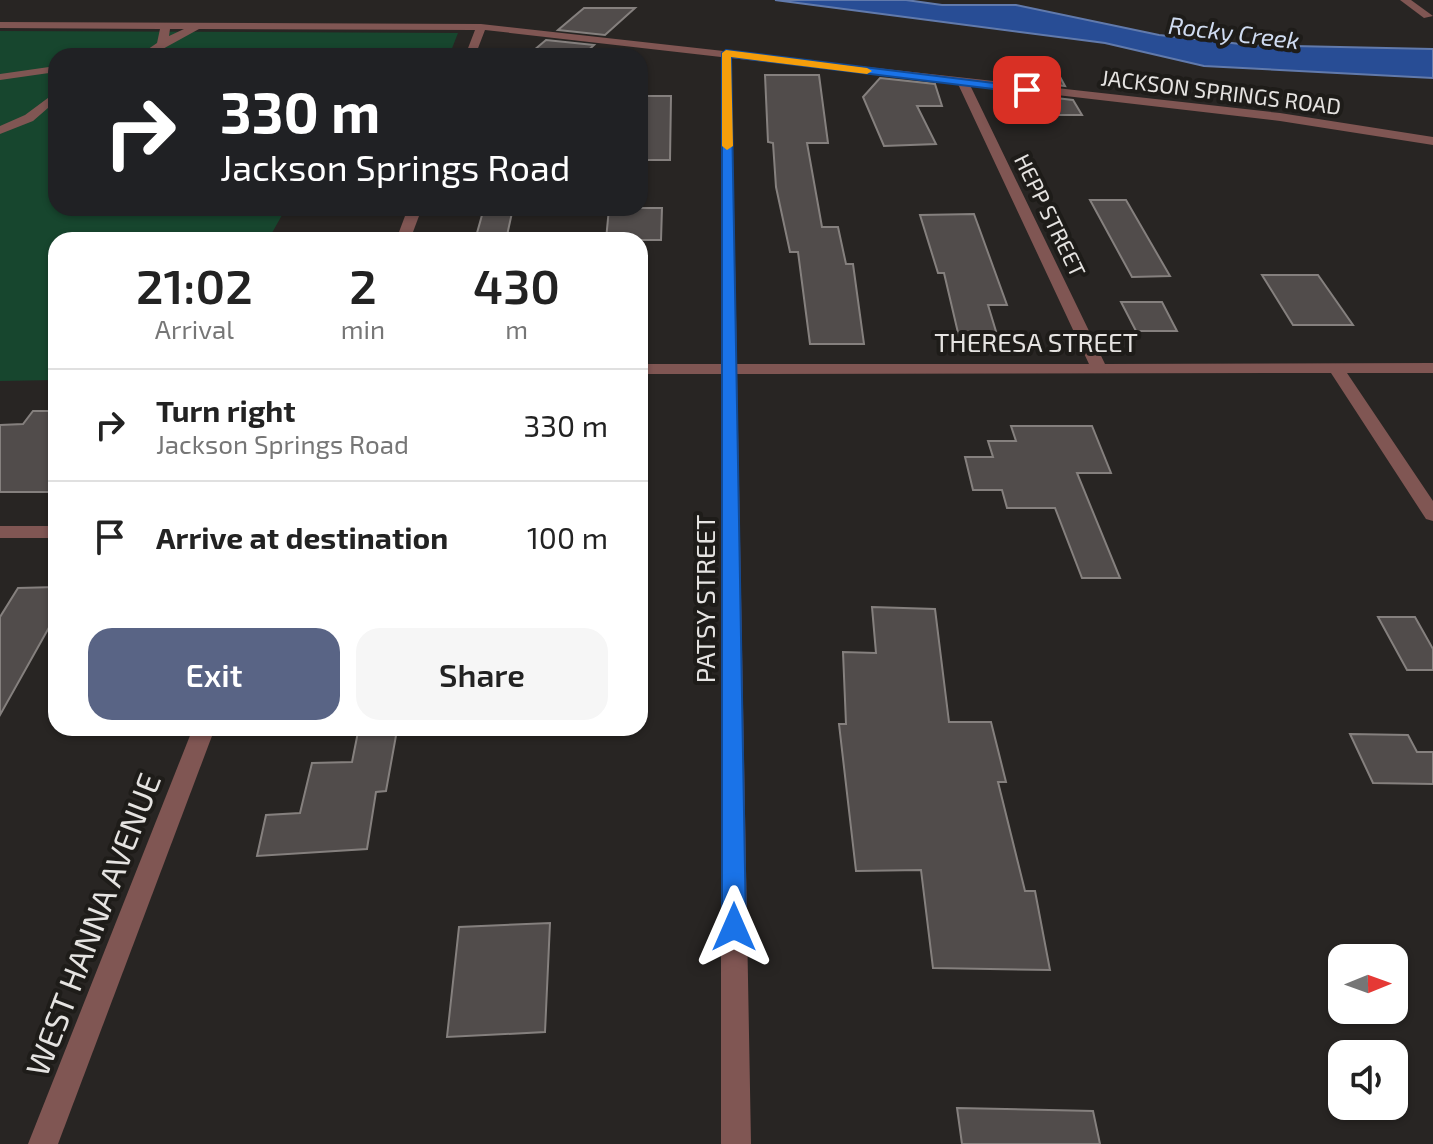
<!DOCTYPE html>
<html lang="en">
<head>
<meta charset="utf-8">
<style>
  :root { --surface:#fff; --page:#f6f6f6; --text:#222; --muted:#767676; --line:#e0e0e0; --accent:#596485 }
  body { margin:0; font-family:"Exo 2",sans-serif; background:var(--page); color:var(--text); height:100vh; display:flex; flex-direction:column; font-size:30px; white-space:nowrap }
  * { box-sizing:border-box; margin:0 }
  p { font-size:26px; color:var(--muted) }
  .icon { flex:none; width:44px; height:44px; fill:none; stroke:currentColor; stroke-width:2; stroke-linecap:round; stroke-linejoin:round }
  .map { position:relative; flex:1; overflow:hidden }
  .panel { position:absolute; left:48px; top:232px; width:600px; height:504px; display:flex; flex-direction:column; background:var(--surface); border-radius:24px; box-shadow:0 2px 6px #0004 }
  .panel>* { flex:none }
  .hud { position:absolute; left:48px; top:48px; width:600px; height:168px; border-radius:24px; box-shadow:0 2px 6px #0004; background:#202124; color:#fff; overflow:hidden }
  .needle { width:52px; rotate:89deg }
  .controls { position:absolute; left:1328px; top:944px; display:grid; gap:16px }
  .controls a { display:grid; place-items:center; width:80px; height:80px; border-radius:16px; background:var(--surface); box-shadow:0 2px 6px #0004; font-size:40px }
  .pin { position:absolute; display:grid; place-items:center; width:68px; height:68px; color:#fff; margin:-34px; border-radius:16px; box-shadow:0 4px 12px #0006 }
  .me { position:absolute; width:88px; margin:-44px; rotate:0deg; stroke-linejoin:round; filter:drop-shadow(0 0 6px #0008) }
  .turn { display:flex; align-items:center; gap:28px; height:168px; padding:0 40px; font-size:36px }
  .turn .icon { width:104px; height:104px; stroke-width:2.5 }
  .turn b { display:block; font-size:56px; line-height:68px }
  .eta { display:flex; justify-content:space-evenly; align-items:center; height:136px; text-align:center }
  .eta b { font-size:48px; font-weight:600; line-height:56px }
  .action { display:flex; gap:16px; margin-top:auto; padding:16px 40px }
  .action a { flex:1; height:92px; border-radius:24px; background:var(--accent); color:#fff; font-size:32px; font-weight:600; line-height:92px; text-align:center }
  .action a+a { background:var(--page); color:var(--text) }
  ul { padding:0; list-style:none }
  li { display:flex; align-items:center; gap:24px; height:112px; padding:0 40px; border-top:2px solid var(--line) }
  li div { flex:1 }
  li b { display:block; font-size:30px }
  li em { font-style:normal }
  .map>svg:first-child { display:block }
  .green { fill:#17462e }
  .water { fill:#284d95; stroke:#617aac; stroke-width:2 }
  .building { fill:#514c4b; stroke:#85807e; stroke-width:2 }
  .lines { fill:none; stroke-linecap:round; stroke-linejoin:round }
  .minor { fill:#805653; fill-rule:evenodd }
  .route { fill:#1a73e8; stroke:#114b97; stroke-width:2 }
  .slow { fill:#f59e0b }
  .labels { text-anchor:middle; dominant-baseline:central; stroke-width:8; stroke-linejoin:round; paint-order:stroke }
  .far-street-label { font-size:22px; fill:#e5e3e1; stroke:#1e1c19 }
  .far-water-label { font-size:24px; font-style:italic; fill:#d0dcf1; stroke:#1e1c19 }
  .street-label { font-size:26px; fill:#e5e3e1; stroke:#1e1c19 }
  .near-street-label { font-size:32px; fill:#e5e3e1; stroke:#1e1c19 }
</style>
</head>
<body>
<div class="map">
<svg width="1433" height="1144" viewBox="0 0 1433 1144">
  <rect width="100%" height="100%" fill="#282523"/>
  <!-- green -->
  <polygon class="green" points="0,31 458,33 449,56 56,56 56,208 286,208 268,240 56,240 56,380 0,381"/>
  <!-- water -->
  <polygon class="water" points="775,0 906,0 942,5 1016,5 1159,35 1250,45 1433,49 1433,78 1204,66 1105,43"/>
  <!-- building -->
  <g class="building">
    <polygon points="584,8 635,8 605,35 558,30"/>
    <polygon points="546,40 594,45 582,56 527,56"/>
    <polygon points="1019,61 1053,64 1065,86 1030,82"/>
    <polygon points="765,75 819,75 828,143 807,143 822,227 838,227 846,264 853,264 864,344 810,344 798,252 790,252 776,187 773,143 768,142"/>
    <polygon points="880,78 935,84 942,106 917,106 936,144 884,146 863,97"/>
    <polygon points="640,96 671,96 670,160 640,160"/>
    <polygon points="1038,96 1073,100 1082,115 1049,115"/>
    <polygon points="1090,200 1126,200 1170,276 1132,277"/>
    <polygon points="484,208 513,208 506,240 475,240"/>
    <polygon points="609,208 662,208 661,240 606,240"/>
    <polygon points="974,214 1007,305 988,305 998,338 959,337 944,273 938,273 920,215"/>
    <polygon points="1262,275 1318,275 1353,325 1293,325"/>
    <polygon points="1121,302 1162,302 1177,331 1136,331"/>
    <polygon points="33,411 56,411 56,492 0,492 0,425 23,424"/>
    <polygon points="1011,426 1092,426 1111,473 1077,473 1120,578 1082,578 1055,508 1007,508 1002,490 973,490 965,457 993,457 988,441 1016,441"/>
    <polygon points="56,587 56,615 0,715 0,617 18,588"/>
    <polygon points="872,607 935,609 949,722 991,722 1006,782 998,782 1025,891 1035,891 1050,970 933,968 921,870 856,871 839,724 846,724 843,652 876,653"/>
    <polygon points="1378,617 1415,617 1433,649 1433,670 1407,670"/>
    <polygon points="397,730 386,791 376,792 367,849 257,856 266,815 300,813 312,763 352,762 358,732"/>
    <polygon points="1350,734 1408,735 1417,752 1433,752 1433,784 1373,783"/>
    <polygon points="550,923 545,1032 447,1037 459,927"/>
    <polygon points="957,1108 1093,1111 1100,1144 962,1144"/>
  </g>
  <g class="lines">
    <!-- minor -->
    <g class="minor">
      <polygon points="1400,0 1411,0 1433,16 1424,18"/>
      <path d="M 0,22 L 481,24 L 1280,113 L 1433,137 L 1433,145 L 1280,121 L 970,85 L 1105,364 L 1433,363 L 1433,373 L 1347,373 L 1433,501 L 1433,521 L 1426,519 L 1331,373 L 737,374 L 751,1144 L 721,1144 L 721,374 L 640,374 L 640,364 L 721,364 L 721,57 L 485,30 L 475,56 L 465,56 L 475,30 L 199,29 L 150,56 L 138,56 L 157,43 L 160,29 L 0,28 ZM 170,29 L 184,29 L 169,36 ZM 731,58 L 958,84 L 1089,364 L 737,364 Z"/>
      <polygon points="56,66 56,72 0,80 0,74"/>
      <polygon points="56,92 56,101 33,121 0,134 0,126 25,115"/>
      <polygon points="408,208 422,208 410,240 396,240"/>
      <rect x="0" y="526" width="56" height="12"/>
      <polygon points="193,728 215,728 58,1144 28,1144"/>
    </g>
  </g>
  <!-- route -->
  <polygon class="route" points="726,50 1027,87 1032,90 1027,93 731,57 746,927 742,934 734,937 726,934 722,927 722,53"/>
  <!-- slow -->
  <polygon class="slow" points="726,50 867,68 872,71 867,74 731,57 733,146 727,150 722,146 722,53"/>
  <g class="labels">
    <!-- far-street labels -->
    <g class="far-street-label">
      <text transform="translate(1221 91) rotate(7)">JACKSON SPRINGS ROAD</text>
      <text transform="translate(1051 215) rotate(64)">HEPP STREET</text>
    </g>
    <!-- far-water labels -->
    <g class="far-water-label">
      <text transform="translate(1234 32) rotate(7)">Rocky Creek</text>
    </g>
    <!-- street labels -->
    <g class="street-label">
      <text x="1036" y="341">THERESA STREET</text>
      <text transform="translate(704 599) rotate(-90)">PATSY STREET</text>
    </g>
    <!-- near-street labels -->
    <g class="near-street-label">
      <text transform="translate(92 924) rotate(-69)">WEST HANNA AVENUE</text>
    </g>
  </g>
</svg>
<div class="controls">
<a><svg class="needle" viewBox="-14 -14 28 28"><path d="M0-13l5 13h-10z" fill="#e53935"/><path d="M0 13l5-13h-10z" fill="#767676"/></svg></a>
<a><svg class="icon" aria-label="sound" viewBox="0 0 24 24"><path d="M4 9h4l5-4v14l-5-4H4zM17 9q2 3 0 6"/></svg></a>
</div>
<div class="pin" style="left:1027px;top:90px;background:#d93025"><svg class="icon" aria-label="arrive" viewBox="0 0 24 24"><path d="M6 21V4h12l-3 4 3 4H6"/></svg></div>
<svg class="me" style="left:734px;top:927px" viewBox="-20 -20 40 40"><path d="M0-17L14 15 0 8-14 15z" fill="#1a73e8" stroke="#fff" stroke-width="4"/></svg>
<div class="hud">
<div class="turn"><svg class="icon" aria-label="right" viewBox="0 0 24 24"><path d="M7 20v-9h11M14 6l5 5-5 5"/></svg><div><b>330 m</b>Jackson Springs Road</div></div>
</div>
<section class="panel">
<div class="eta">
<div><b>21:02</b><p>Arrival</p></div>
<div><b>2</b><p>min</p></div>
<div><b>430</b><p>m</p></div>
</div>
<ul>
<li><svg class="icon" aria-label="right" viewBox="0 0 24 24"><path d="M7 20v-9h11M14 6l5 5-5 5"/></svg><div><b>Turn right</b><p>Jackson Springs Road</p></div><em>330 m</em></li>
<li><svg class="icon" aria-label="arrive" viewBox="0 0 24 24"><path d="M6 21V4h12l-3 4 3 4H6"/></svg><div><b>Arrive at destination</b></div><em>100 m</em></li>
</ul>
<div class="action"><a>Exit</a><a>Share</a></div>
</section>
</div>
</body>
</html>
